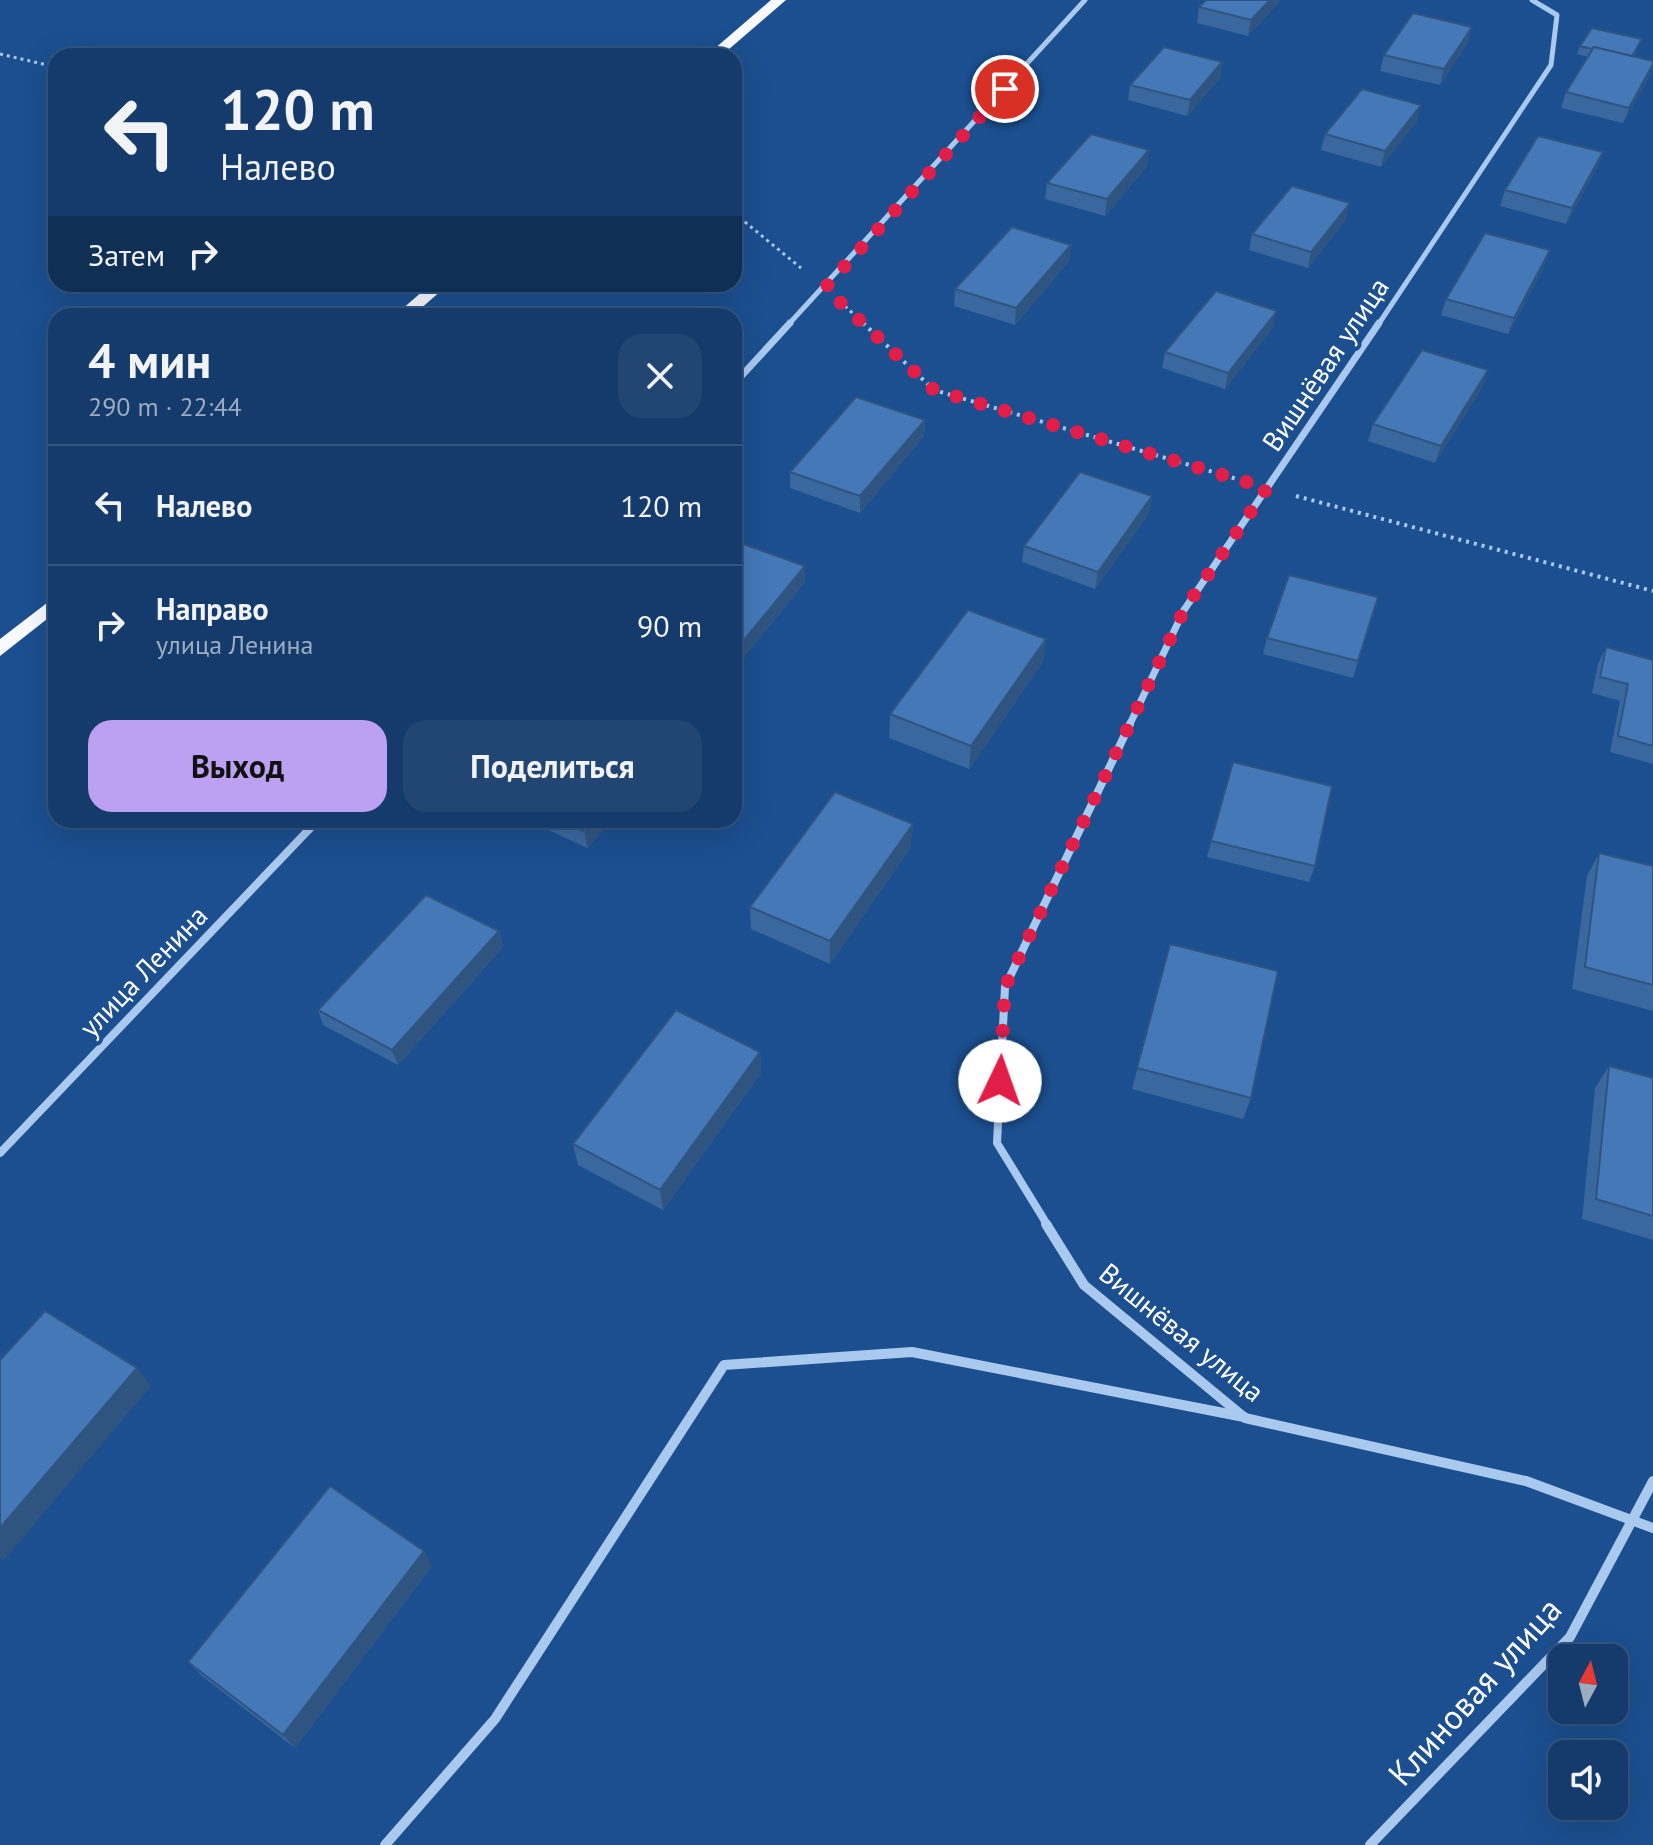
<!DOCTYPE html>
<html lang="ru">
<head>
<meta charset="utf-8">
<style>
  :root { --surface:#143b6b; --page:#214673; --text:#f1f3f6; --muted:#9dadc1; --line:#33557e; --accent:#bca0f2 }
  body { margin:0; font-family:"PT Sans",sans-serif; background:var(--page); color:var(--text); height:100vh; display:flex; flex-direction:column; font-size:30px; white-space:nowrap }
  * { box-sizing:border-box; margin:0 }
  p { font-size:26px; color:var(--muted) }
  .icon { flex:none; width:44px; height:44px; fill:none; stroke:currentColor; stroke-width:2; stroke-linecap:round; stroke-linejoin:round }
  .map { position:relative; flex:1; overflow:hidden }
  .side { position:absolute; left:48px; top:308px; width:694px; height:520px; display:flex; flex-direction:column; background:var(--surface); border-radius:24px; box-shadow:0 8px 32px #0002,0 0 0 2px var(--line) }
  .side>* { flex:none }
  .guide { position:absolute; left:48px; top:48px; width:694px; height:244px; border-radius:24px; box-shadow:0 8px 32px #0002,0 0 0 2px var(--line); background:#143b6b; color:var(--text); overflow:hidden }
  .needle { width:52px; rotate:7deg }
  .buttons { position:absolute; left:1548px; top:1644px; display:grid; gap:16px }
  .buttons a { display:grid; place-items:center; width:80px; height:80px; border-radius:16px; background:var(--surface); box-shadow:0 8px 32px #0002,0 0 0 2px var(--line); font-size:40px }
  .pin { position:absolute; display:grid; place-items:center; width:68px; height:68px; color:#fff; margin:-34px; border:4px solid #fff; border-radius:50%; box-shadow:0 2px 8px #0007 }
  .me { position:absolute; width:88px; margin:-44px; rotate:3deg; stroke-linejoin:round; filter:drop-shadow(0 0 6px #0008) }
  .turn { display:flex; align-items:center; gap:28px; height:168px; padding:0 40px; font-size:36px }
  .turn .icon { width:104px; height:104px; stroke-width:2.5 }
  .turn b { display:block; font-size:56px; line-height:68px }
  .then { display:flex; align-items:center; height:76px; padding:0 40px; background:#0003; gap:16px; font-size:30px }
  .round { display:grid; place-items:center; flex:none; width:84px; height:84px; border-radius:24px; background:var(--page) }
  .head { display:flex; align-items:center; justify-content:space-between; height:136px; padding:0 40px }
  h1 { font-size:48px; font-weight:600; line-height:60px }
  .button { display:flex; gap:16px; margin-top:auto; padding:16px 40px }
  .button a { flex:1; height:92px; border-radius:24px; background:var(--accent); color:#111; font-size:32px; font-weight:600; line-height:92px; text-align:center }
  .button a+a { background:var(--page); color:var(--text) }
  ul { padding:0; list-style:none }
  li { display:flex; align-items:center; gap:24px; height:120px; padding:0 40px; border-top:2px solid var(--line) }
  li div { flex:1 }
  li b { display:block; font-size:30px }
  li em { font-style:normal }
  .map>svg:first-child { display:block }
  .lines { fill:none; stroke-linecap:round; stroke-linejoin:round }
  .path-far1 { stroke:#a9c9ee; stroke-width:3; stroke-dasharray:3 4; stroke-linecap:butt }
  .path { stroke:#a9c9ee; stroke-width:4; stroke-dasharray:3 5; stroke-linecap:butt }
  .minor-far3 { stroke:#a9c9ee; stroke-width:5 }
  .minor-far2 { stroke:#a9c9ee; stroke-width:7 }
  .minor-far1 { stroke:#a9c9ee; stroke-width:8 }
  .minor { stroke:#a9c9ee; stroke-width:10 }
  .trunk { fill:#f8faff; fill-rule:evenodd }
  .wall { fill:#3a679d }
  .shaded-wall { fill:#305480 }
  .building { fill:#4478b7; stroke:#305480; stroke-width:2 }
  .route { stroke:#e11d48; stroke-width:14; stroke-dasharray:0 25.2 }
  .labels { text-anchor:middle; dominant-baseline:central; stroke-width:8; stroke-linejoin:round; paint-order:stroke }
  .street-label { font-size:28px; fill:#fff; stroke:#1b4f8f }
  .near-street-label { font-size:34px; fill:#fff; stroke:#1b4f8f }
</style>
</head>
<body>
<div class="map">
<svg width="1653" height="1845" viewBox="0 0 1653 1845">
  <rect width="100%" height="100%" fill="#1b4f8f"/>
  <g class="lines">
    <!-- path-far1 -->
    <g class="path-far1">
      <polyline points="0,54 56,67"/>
      <polyline points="734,213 801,268"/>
      <polyline points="845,306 865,325"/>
    </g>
    <!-- path -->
    <g class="path">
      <polyline points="863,323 934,390 1237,479"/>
      <polyline points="1296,496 1653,591"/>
    </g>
    <!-- minor-far3 -->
    <g class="minor-far3">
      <polyline points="788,325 1085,0"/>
      <polyline points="1378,325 1551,65 1557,15 1532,0"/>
    </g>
    <!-- minor-far2 -->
    <g class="minor-far2">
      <polyline points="734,384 790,323"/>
      <polyline points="1129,726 1184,610 1379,323"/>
    </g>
    <!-- minor-far1 -->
    <g class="minor-far1">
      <polyline points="0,1153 318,820"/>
      <polyline points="1048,1226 997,1143 1005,987 1130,724"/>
    </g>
    <!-- minor -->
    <g class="minor">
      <polyline points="1046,1224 1084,1285 1245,1418 1526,1481 1653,1528"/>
      <polyline points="385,1845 495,1719 724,1365 912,1352 1244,1417"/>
      <polyline points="1370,1845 1570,1637 1653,1481"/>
    </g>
    <!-- trunk -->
    <g class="trunk">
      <polygon points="771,0 786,0 721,56 706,56"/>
      <polygon points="431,284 449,284 412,316 394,316"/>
      <polygon points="56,596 56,612 0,656 0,639"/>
    </g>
  </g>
  <!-- wall -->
  <g class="wall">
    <polygon points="1206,0 1281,0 1248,36 1197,23 1199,7"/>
    <polygon points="1642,39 1634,56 1653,61 1653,66 1649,77 1623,123 1561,108 1566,92 1588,57 1577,54 1580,46"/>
    <polygon points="1468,42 1440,85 1380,71 1384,55"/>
    <polygon points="1222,62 1220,78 1187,116 1128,100 1130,85"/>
    <polygon points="1417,121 1381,167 1321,150 1325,134"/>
    <polygon points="1603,152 1597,168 1566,224 1500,206 1505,190"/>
    <polygon points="1147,166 1105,216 1045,199 1047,183"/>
    <polygon points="1346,219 1308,268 1249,250 1252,234"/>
    <polygon points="1071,245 1069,261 1015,325 954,306 955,289"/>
    <polygon points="1544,267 1508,334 1441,315 1446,299"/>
    <polygon points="1273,327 1225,389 1162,368 1165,352"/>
    <polygon points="1482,387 1435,463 1368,441 1373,424"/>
    <polygon points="925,420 924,436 860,513 790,488 790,472"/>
    <polygon points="1152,496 1149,513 1095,589 1022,562 1024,546"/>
    <polygon points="734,542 805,582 736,667 734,667"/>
    <polygon points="1378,597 1353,678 1263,654 1267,638"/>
    <polygon points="1046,639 1043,662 969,769 889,738 890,714"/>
    <polygon points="1606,647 1653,660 1653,764 1610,752 1620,701 1592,693 1598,664"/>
    <polygon points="1233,762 1315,866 1309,882 1207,857"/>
    <polygon points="527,820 612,820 587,848"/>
    <polygon points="911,847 830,964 751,929 750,907"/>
    <polygon points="1599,853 1653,866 1653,1011 1572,989 1587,876"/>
    <polygon points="499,931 503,947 398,1065 323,1025 318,1010"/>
    <polygon points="1170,944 1251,1098 1243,1119 1132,1089"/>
    <polygon points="760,1052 761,1073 663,1210 578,1165 573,1144"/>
    <polygon points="1609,1066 1653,1078 1653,1240 1582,1219 1595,1088"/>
    <polygon points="432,1566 295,1748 202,1676 188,1662"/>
  </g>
  <!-- shaded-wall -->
  <g class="shaded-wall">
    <polygon points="1270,0 1281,0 1248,36 1251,20"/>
    <polygon points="1472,27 1468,42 1440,85 1444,69"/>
    <polygon points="1222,62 1220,78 1187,116 1190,100"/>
    <polygon points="1653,64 1649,77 1623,123 1629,108"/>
    <polygon points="1421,105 1417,121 1381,167 1385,151"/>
    <polygon points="1149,150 1147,166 1105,216 1107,199"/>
    <polygon points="1603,152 1597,168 1566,224 1572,208"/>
    <polygon points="1350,203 1346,219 1308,268 1311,252"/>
    <polygon points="1071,245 1069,261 1015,325 1016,308"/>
    <polygon points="1550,250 1544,267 1508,334 1514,318"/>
    <polygon points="1277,311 1273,327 1225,389 1228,373"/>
    <polygon points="1488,370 1482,387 1435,463 1441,446"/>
    <polygon points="925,420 924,436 860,513 860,496"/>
    <polygon points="1152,496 1149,513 1095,589 1098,572"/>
    <polygon points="805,566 805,582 736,667 735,651"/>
    <polygon points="1046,639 1043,662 969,769 971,746"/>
    <polygon points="595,820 612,820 587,848 585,832"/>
    <polygon points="913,824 911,847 830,964 830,941"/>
    <polygon points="499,931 503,947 398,1065 392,1050"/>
    <polygon points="760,1052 761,1073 663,1210 660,1190"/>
    <polygon points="137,1368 151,1386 3,1561 0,1557 0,1528"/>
    <polygon points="424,1551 432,1566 295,1748 283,1735"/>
  </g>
  <!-- building -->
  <g class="building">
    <polygon points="1206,0 1270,0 1251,20 1199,7"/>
    <polygon points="1413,13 1472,27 1444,69 1384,55"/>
    <polygon points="1592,28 1642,39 1632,56 1594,47 1592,49 1580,46"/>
    <polygon points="1164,47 1222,62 1190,100 1130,85"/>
    <polygon points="1594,47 1653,61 1653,64 1629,108 1566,92"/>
    <polygon points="1362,89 1421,105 1385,151 1325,134"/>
    <polygon points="1091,134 1149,150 1107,199 1047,183"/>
    <polygon points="1538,136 1603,152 1572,208 1505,190"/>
    <polygon points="1292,186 1350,203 1311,252 1252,234"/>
    <polygon points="1012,227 1071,245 1016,308 955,289"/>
    <polygon points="1485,233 1550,250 1514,318 1446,299"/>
    <polygon points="1216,291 1277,311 1228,373 1165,352"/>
    <polygon points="1422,350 1488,370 1441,446 1373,424"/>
    <polygon points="856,397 925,420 860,496 790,472"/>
    <polygon points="1080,472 1152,496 1098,572 1024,546"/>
    <polygon points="735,541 805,566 735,651 734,651"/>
    <polygon points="1289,575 1378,597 1358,661 1267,638"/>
    <polygon points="968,610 1046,639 971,746 890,714"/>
    <polygon points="1606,647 1653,660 1653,746 1618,736 1628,684 1600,677"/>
    <polygon points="1233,762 1332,786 1315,866 1211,841"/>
    <polygon points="835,792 913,824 830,941 750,907"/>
    <polygon points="559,820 595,820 585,832"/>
    <polygon points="1599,853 1653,866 1653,985 1585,967"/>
    <polygon points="426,895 499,931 392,1050 318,1010"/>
    <polygon points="1170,944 1278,971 1251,1098 1137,1068"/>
    <polygon points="676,1010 760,1052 660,1190 573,1144"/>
    <polygon points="1609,1066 1653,1078 1653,1216 1596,1199"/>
    <polygon points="45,1311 137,1368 0,1528 0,1360"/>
    <polygon points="330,1486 424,1551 283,1735 188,1662"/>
  </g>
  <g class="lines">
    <!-- route -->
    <polyline class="route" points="1000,1081 1005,987 1184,610 1267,488 934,390 825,288 1005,89"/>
  </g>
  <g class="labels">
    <!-- street labels -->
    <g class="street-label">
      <text transform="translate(1325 364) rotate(-56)">Вишнёвая улица</text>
      <text transform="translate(143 971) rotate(-46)">улица Ленина</text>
      <text transform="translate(1182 1332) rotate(39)">Вишнёвая улица</text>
    </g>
    <!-- near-street labels -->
    <g class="near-street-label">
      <text transform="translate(1474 1691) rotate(-48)">Клиновая улица</text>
    </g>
  </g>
</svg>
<div class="buttons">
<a><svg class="needle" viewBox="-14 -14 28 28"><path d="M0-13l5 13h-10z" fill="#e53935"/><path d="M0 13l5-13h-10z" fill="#9dadc1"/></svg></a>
<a><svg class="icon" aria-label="sound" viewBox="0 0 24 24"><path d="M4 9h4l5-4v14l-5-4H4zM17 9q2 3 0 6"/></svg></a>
</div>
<div class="pin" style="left:1005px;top:89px;background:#d93025"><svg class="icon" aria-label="arrive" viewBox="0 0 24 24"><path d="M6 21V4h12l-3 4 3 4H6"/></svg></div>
<svg class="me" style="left:1000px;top:1081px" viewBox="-20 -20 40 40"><circle r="19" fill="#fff"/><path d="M0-13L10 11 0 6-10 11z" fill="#e11d48"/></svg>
<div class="guide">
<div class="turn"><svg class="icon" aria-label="left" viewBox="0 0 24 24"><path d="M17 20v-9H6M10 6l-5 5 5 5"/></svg><div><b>120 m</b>Налево</div></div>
<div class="then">Затем<svg class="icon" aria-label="right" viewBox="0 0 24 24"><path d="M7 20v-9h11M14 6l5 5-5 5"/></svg></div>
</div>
<section class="side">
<div class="head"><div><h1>4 мин</h1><p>290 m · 22:44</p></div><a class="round"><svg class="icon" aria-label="close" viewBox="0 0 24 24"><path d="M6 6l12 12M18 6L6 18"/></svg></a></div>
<ul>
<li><svg class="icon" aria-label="left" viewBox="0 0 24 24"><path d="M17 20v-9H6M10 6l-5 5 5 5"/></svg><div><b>Налево</b></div><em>120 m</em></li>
<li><svg class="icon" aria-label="right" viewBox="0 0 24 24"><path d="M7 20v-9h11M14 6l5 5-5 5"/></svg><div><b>Направо</b><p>улица Ленина</p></div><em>90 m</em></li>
</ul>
<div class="button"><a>Выход</a><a>Поделиться</a></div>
</section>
</div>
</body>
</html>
